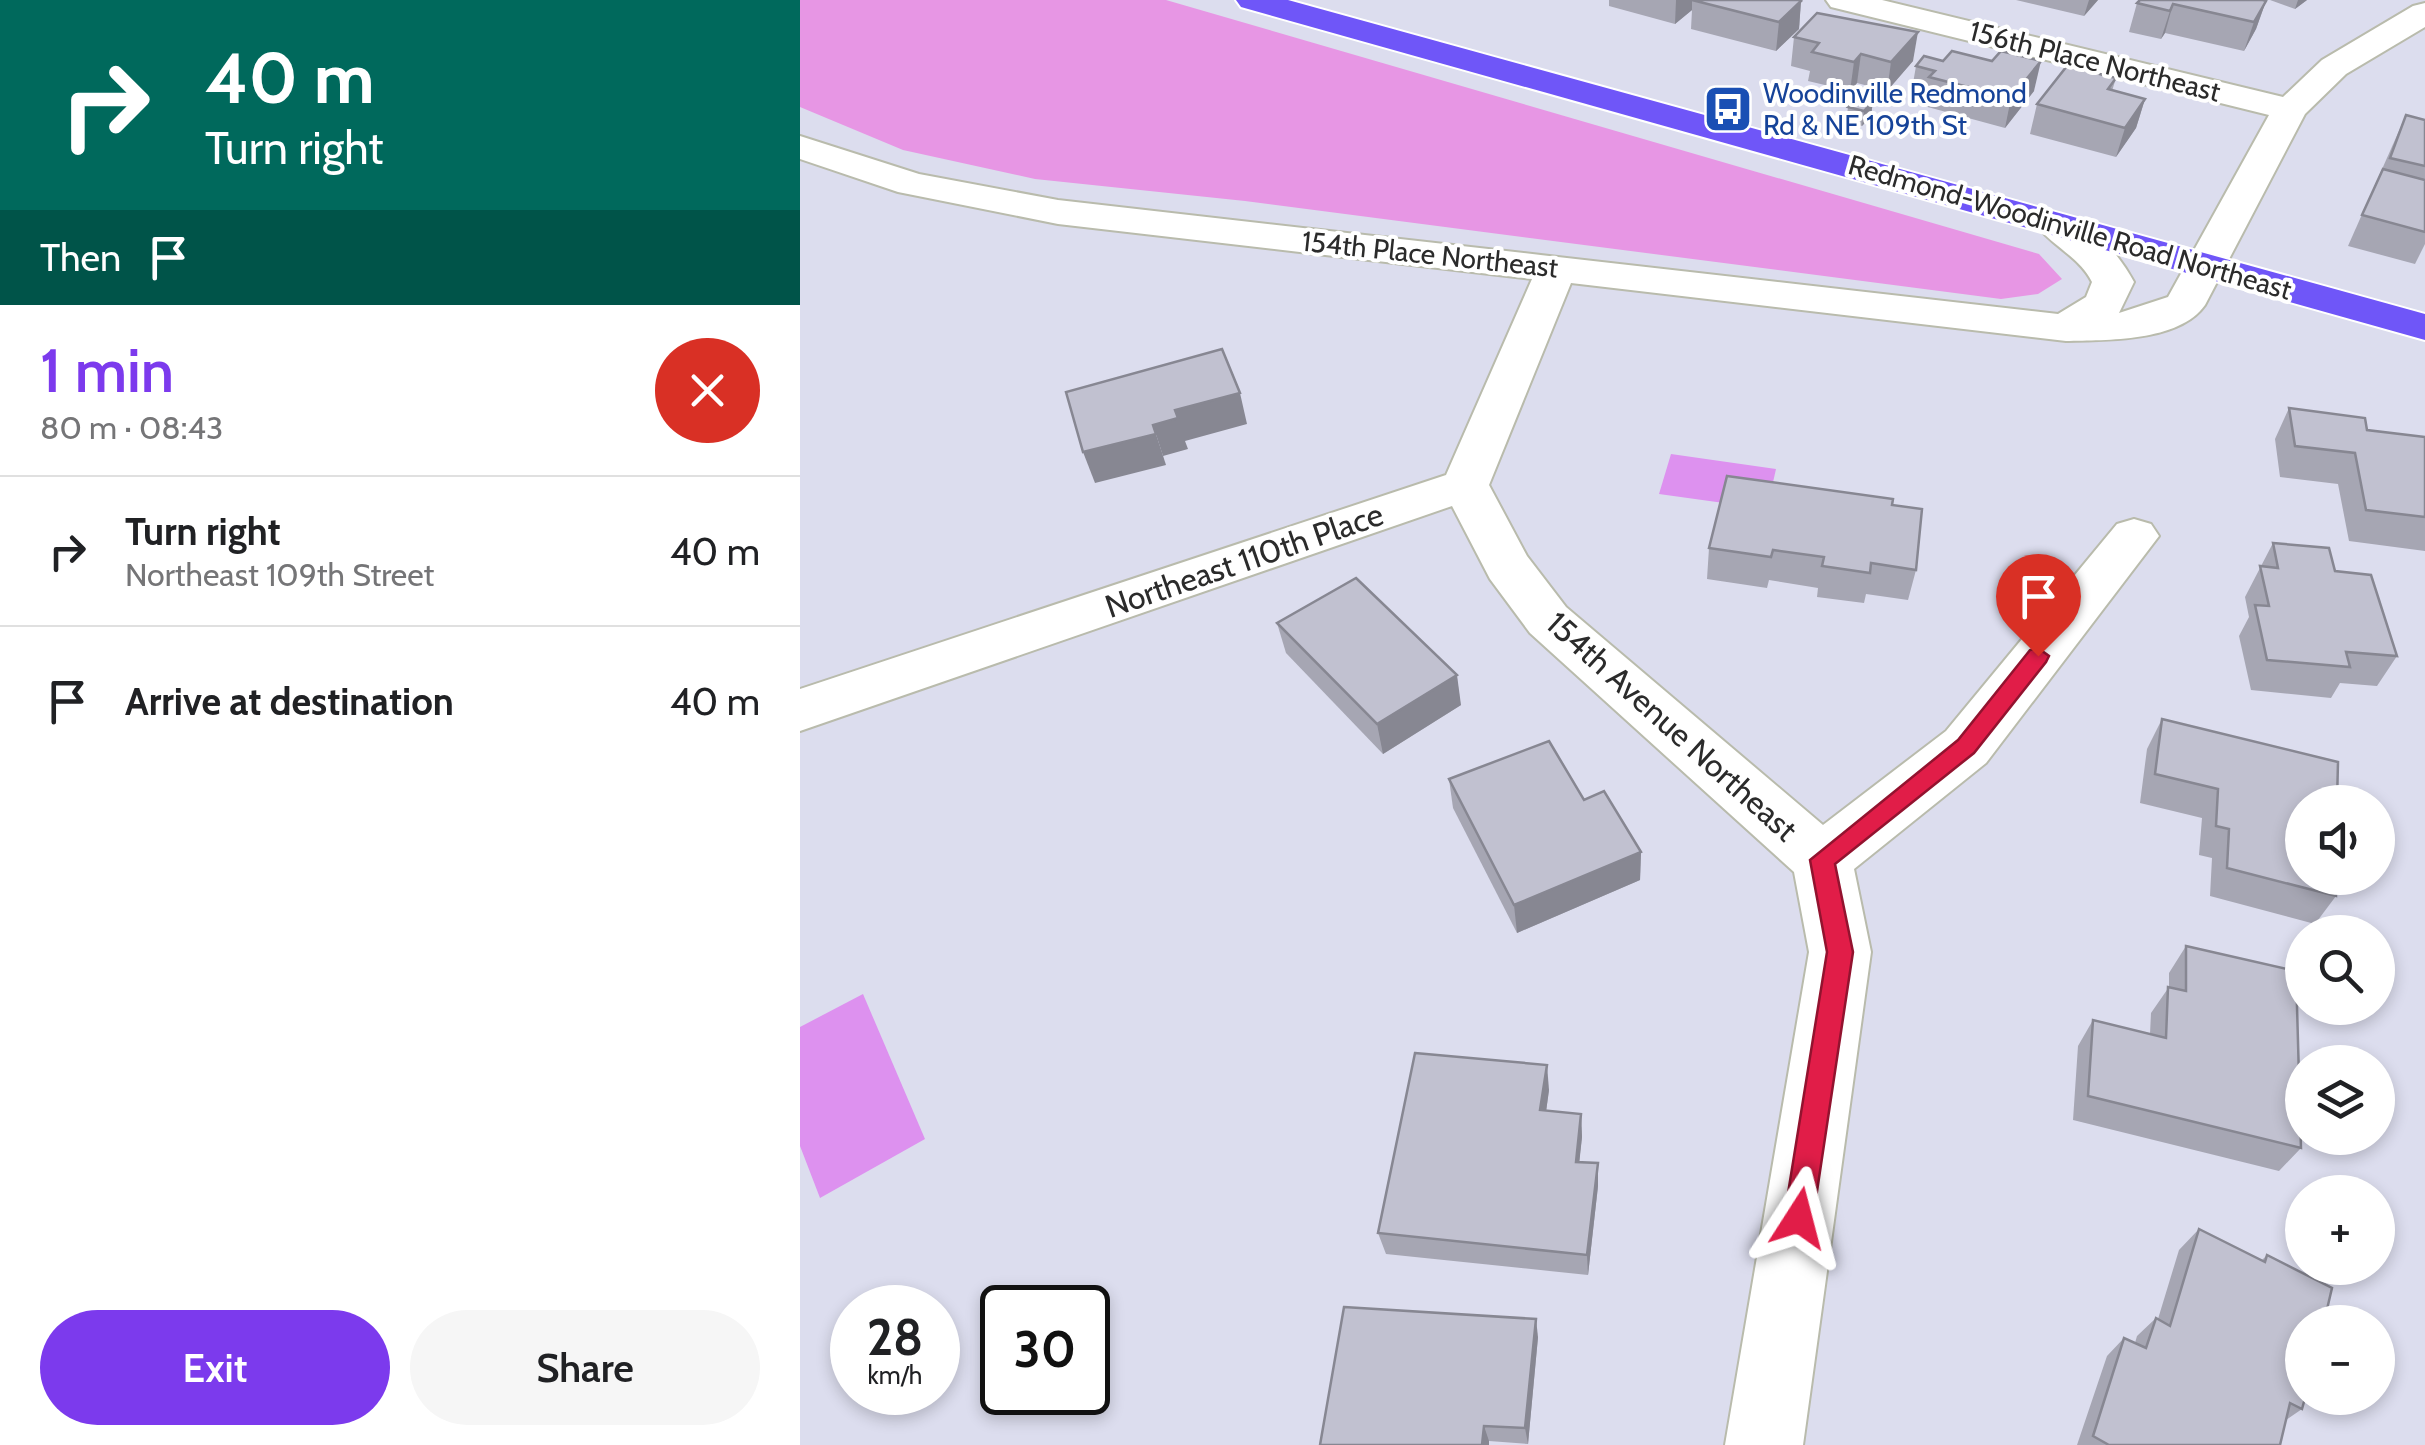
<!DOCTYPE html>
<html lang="en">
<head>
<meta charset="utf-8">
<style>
  :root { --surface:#fff; --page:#f6f6f6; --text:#202124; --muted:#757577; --line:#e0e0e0; --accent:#7c3aed }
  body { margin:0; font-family:Cabin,sans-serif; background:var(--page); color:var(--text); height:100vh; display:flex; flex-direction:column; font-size:38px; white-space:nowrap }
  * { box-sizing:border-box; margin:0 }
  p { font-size:32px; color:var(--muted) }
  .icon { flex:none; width:55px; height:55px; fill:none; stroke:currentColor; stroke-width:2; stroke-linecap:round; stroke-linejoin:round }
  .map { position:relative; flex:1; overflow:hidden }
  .drawer { display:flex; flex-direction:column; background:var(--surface); width:800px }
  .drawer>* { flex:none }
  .top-card { background:#00695c; color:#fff; overflow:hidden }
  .fabs { position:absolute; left:1485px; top:785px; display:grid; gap:20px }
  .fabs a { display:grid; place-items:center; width:110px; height:110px; border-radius:50%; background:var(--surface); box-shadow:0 5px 15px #0003; font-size:50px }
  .speed { position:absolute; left:30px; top:1285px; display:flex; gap:20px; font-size:50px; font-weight:700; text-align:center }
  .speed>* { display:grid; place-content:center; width:130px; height:130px; border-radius:50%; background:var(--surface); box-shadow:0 5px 15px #0003; line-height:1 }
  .speed small { font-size:25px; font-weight:400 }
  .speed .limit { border:5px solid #111; border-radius:15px; background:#fff; color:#111 }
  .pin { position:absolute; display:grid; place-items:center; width:85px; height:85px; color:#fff; margin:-102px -42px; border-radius:50% 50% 50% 0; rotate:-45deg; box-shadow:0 0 10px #0007 }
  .pin .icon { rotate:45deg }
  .me { position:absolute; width:110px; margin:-55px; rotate:9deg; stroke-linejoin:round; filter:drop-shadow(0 0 8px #0008) }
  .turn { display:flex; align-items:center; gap:35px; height:210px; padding:0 40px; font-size:45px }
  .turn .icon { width:130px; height:130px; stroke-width:2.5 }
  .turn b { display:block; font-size:70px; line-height:85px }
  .then { display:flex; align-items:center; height:95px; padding:0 40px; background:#0003; gap:20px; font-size:38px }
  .round { display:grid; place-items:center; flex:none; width:105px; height:105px; border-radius:52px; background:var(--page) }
  .overview { display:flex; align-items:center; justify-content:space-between; height:170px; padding:0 40px }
  h1 { font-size:60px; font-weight:600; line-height:75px; color:var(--accent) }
  .action { display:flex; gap:20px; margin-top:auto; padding:20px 40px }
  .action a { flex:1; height:115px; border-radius:60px; background:var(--accent); color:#fff; font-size:40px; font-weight:600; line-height:115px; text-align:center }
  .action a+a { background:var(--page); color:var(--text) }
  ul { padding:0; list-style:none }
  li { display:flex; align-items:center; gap:30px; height:150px; padding:0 40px; border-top:2px solid var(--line) }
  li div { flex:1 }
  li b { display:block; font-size:38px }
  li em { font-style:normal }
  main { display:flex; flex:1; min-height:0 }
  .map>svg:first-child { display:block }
  .green { fill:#e796e4 }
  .pitch { fill:#dd91ef }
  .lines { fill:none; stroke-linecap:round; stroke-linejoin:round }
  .minor-casing { stroke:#b9bbac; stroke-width:4 }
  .major-casing { stroke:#fff; stroke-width:4 }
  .minor { fill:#fff; fill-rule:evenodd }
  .major { fill:#6f56f8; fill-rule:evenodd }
  .wall { fill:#a6a6b3 }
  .shaded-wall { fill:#878792 }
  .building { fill:#c1c1d0; stroke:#878792; stroke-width:2.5 }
  .route { fill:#e11d48; stroke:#92132f; stroke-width:2.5 }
  .labels { text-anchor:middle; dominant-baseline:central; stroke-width:8; stroke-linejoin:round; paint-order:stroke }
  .far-street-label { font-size:28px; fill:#2b2b2b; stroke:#fff }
  .far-transit-label { font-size:28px; fill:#164399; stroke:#fff; text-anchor:start }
  .street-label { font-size:32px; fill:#2b2b2b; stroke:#fff }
</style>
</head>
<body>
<main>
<section class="drawer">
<div class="top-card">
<div class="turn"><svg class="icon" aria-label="right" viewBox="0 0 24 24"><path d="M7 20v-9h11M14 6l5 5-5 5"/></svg><div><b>40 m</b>Turn right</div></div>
<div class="then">Then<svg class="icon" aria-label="arrive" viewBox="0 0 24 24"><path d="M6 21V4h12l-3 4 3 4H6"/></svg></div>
</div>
<div class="overview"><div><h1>1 min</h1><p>80 m · 08:43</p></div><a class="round" style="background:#d93025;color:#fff"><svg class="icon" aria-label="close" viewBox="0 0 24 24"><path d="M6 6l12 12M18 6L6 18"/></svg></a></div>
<ul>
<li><svg class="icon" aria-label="right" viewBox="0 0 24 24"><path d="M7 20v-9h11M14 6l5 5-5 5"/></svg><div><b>Turn right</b><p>Northeast 109th Street</p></div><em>40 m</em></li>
<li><svg class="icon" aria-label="arrive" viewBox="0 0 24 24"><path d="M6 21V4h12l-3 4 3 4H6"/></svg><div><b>Arrive at destination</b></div><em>40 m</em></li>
</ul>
<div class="action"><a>Exit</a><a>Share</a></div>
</section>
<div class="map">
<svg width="1625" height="1445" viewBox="0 0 1625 1445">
  <rect width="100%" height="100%" fill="#dcddee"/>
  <!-- green -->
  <polygon class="green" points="0,0 366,0 1239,254 1262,279 1238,294 1201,299 445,201 235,179 103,150 0,107"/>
  <!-- pitch -->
  <g class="pitch">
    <polygon points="871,454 976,469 967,509 859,494"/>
    <polygon points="63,994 125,1139 20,1198 0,1146 0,1027"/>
  </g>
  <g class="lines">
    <!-- minor casing -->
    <g class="minor-casing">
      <path id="minor" d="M 1026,0 L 1082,0 L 1483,97 L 1522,60 L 1613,6 L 1625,3 L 1625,27 L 1546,74 L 1505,114 L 1405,305 C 1379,342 1306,340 1266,341 L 771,283 L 689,485 L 727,556 L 766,607 L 1023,825 L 1146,731 L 1317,524 L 1334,519 L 1351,524 L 1359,536 L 1186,763 L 1054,869 L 1071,952 L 1003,1445 L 925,1445 L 1009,952 L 994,872 L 730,633 L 690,579 L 652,506 L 0,731 L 0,689 L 646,475 L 732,279 L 258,224 L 98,192 L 0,159 L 0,136 L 119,174 L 258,200 L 1258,314 L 1286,297 L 1292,282 C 1279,256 1251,246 1235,223 L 1241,215 C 1280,205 1317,251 1334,282 L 1319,313 L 1368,297 L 1469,115 L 1031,7 Z"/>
    </g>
    <!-- major casing -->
    <g class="major-casing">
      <polygon id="major" points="436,0 488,0 1625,314 1625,340 441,7"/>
    </g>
    <!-- minor -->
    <use href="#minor" class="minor"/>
    <!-- major -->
    <use href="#major" class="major"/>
  </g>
  <!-- wall -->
  <g class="wall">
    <polygon points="809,0 999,0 1001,1 999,29 976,51 891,29 892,10 875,24 809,6"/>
    <polygon points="1216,0 1298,0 1284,16"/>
    <polygon points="1470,0 1507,0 1495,9"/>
    <polygon points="1466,1 1456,29 1444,51 1365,33 1361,39 1329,32 1337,3"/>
    <polygon points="994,37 1113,61 1087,91 1057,83 1050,91 1008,81 1010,71 991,66"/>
    <polygon points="1143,61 1234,91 1205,128 1124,106 1125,99 1111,95 1116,66"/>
    <polygon points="1316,78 1312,91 1345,99 1336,128 1316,157 1230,134 1237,104"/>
    <polygon points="1073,101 1071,116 1062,126 1046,122 1048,107"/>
    <polygon points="1606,115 1625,120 1625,244 1615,264 1548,246"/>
    <polygon points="1489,408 1567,430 1625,437 1625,551 1549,541 1538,484 1480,477 1475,439"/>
    <polygon points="1092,505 1116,570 1108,600 1066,594 1064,603 1017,597 1018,588 969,580 967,588 907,579 909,548"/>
    <polygon points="1473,543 1535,571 1597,656 1577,686 1540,683 1531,698 1451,690 1439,636 1449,617 1445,597"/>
    <polygon points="477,623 661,705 583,754 486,653"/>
    <polygon points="1362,719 1536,896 1515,924 1410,896 1412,858 1399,855 1402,818 1340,803 1347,749"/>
    <polygon points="649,779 784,800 841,852 840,880 717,933 653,808"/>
    <polygon points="1386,946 1501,1148 1479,1171 1273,1120 1278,1046 1293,1020 1350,1034 1351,1013 1369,987 1369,973"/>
    <polygon points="749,1090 746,1111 781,1114 782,1137 779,1162 798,1186 788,1275 586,1254 578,1233"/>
    <polygon points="1399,1229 1462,1260 1467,1255 1502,1409 1486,1420 1480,1445 1277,1445 1307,1356 1324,1338 1335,1343 1337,1336 1356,1318 1358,1319 1379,1250"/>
    <polygon points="738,1337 728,1444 689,1441 689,1445 520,1445"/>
  </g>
  <!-- shaded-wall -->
  <g class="shaded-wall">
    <polygon points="876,0 899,0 892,0 892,10 875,24"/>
    <polygon points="1289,0 1298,0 1284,16"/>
    <polygon points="1498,0 1507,0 1495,9"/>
    <polygon points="1001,1 999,29 976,51 979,22"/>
    <polygon points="1466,1 1456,29 1444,51 1454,22"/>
    <polygon points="1373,4 1365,33 1361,39 1370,11"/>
    <polygon points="1118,32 1113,61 1087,91 1091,62"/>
    <polygon points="1061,54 1057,83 1050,91 1054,62"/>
    <polygon points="1241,61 1234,91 1205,128 1211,98"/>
    <polygon points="1345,99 1336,128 1316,157 1325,128"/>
    <polygon points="1073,101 1071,116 1062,126 1064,111"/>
    <polygon points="440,393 447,424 385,441 388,449 363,456 353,425 375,410"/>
    <polygon points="356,434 366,465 295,483 283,452"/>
    <polygon points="657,675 661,705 583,754 577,724"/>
    <polygon points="841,852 840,880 717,933 714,905"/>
    <polygon points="747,1065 749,1090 743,1134 740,1110"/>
    <polygon points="781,1114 782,1137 777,1184 776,1162"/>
    <polygon points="798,1163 798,1186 788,1275 787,1255"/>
    <polygon points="736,1319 738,1337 728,1444 725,1428"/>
    <polygon points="684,1426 689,1441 689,1445 682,1445"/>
  </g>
  <!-- building -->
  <g class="building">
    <polygon points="892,0 999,0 1001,1 979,22"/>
    <polygon points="1340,0 1463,0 1466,1 1454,22 1373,4 1370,11 1337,3"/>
    <polygon points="1017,13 1118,32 1091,62 1061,54 1054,62 1012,52 1019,43 994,37"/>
    <polygon points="1152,51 1192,61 1201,51 1241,61 1211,98 1129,77 1135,71 1116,66 1124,56 1143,61"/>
    <polygon points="1267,66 1316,78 1308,89 1345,99 1325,128 1237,104"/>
    <polygon points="1057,97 1073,101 1064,111 1048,107"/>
    <polygon points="1606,115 1625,120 1625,166 1590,158"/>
    <polygon points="1583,169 1625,180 1625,232 1562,215"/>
    <polygon points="422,349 440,393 375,410 378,418 353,425 356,434 283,452 266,392"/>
    <polygon points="1489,408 1565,418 1567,430 1625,437 1625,517 1566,510 1555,453 1495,446"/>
    <polygon points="927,476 1093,499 1092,505 1122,509 1116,570 1071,563 1070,573 1022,566 1024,557 973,550 971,557 909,548"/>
    <polygon points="1473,543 1529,548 1535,571 1571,575 1597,656 1546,652 1550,667 1467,660 1455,605 1469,606 1460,566 1478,568"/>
    <polygon points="556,578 657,675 577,724 477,623"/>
    <polygon points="1362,719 1538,762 1537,802 1502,802 1502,878 1536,878 1536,896 1427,868 1429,829 1416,826 1418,789 1355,774"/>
    <polygon points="749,741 784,800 804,791 841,852 714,905 649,779"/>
    <polygon points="1386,946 1496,971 1501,1148 1288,1096 1293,1020 1366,1038 1368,987 1386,991"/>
    <polygon points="615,1053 747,1065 740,1110 781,1114 776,1162 798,1163 787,1255 578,1233"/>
    <polygon points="1399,1229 1465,1262 1467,1255 1532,1288 1524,1322 1502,1322 1502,1398 1505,1398 1502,1409 1490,1403 1480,1445 1309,1445 1293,1436 1324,1338 1346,1348 1356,1318 1370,1326"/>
    <polygon points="544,1307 736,1319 725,1428 684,1426 682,1445 520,1445"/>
  </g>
  <!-- route -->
  <polygon class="route" points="1238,648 1249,656 1246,662 1174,753 1035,864 1053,952 1013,1218 1009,1228 999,1233 988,1228 984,1218 1027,952 1010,860 1158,740 1230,650"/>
  <!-- icons -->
  <defs>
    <g id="bus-square" transform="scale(2.5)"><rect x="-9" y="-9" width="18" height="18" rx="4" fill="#1a4fb4" stroke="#fff"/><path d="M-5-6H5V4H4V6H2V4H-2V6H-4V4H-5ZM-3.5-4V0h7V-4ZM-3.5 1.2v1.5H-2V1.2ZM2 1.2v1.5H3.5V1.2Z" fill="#fff"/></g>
  </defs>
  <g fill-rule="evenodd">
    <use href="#bus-square" x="928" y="109"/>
  </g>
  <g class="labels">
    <!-- far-street labels -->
    <g class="far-street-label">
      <text transform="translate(1295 61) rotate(14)">156th Place Northeast</text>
      <text transform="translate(1270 227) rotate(16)">Redmond-Woodinville Road Northeast</text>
      <text transform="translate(630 254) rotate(6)">154th Place Northeast</text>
    </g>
    <!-- far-transit labels -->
    <g class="far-transit-label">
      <text x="963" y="93">Woodinville Redmond<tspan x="963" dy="32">Rd &amp; NE 109th St</tspan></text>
    </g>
    <!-- street labels -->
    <g class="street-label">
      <text transform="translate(444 560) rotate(-19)">Northeast 110th Place</text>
      <text transform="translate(872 726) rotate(42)">154th Avenue Northeast</text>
    </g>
  </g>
</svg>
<div class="fabs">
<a><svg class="icon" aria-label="sound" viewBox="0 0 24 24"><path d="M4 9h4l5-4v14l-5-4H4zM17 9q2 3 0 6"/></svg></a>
<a><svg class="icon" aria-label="search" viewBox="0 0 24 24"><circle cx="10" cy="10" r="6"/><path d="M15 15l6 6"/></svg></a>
<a><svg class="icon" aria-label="layers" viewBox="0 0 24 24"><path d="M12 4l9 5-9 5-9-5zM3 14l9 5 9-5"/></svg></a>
<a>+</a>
<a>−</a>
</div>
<div class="speed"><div>28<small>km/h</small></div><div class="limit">30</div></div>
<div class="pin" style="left:1238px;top:656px;background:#d93025"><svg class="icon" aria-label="arrive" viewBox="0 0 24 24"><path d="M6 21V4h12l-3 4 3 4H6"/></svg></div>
<svg class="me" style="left:999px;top:1218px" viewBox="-20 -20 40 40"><path d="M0-17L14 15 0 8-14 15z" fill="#e11d48" stroke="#fff" stroke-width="4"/></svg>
</div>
</main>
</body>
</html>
